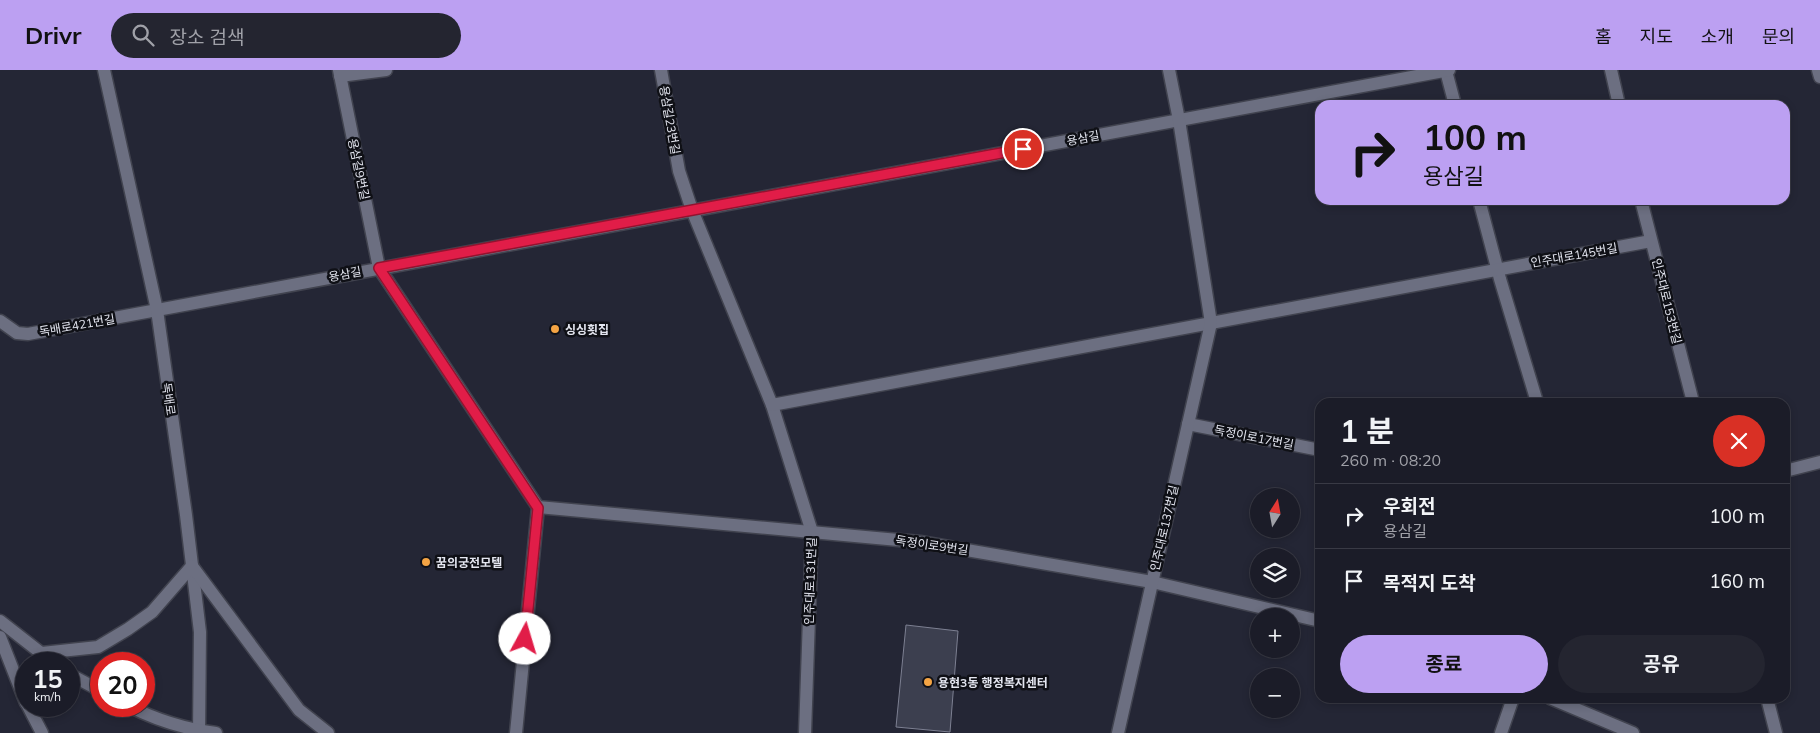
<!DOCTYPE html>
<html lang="ko">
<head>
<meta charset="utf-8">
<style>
  :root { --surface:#1b1c28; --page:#242530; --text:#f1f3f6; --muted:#a0a1a8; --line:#393a45; --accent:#bca0f2 }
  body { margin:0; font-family:Mulish,"Noto Sans KR",sans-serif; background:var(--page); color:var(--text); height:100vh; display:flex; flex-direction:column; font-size:19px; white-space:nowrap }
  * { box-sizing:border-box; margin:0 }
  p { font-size:16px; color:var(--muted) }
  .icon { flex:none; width:28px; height:28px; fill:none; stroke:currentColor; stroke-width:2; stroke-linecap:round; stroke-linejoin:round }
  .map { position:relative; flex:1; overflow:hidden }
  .sheet { position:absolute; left:1315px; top:328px; width:475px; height:305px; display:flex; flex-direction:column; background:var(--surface); border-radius:15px; box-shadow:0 2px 8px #0003,0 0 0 1px var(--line) }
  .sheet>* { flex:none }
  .banner { position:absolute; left:1315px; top:30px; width:475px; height:105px; border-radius:15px; box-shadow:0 2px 8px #0003,0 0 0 1px var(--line); background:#bca0f2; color:#111; overflow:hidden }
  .needle { width:32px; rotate:11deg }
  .tools { position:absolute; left:1250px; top:418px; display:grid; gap:10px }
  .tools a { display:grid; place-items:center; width:50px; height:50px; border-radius:50%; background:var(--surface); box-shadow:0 2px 8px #0003,0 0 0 1px var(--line); font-size:25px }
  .speed { position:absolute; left:15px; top:582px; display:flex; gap:10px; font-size:25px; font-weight:700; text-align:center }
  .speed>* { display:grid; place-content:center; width:65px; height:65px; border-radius:50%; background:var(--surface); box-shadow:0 2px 8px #0003,0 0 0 1px var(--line); line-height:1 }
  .speed small { font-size:12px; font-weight:400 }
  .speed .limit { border:8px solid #d22; background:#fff; color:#111 }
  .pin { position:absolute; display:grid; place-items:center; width:42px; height:42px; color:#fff; margin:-21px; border:2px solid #fff; border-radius:50%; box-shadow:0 1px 5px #0007 }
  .me { position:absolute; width:55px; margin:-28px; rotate:6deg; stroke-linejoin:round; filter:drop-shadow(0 0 4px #0008) }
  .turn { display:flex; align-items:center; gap:18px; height:105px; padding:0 25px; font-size:22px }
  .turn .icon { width:65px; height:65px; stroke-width:2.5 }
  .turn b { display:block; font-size:35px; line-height:42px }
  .round { display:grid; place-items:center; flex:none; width:52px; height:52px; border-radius:26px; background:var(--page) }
  .summary { display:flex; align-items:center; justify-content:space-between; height:85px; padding:0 25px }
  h1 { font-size:30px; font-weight:700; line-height:38px }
  .cta { display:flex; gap:10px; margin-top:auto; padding:10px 25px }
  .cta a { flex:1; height:58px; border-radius:30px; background:var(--accent); color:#111; font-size:20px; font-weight:700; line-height:58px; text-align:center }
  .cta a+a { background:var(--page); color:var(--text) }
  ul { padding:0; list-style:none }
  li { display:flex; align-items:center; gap:15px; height:65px; padding:0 25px; border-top:1px solid var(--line) }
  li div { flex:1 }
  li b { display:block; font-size:19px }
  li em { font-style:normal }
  header { display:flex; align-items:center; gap:30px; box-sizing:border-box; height:70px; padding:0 25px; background:var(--accent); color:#111 }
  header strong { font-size:24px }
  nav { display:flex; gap:28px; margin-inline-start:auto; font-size:18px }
  .search { width:350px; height:45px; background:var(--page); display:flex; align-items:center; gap:12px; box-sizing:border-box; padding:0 18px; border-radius:28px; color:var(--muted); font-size:19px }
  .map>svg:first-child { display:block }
  .building { fill:#3c3f4f; stroke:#7d8092 }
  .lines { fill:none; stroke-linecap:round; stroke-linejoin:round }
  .service-casing { stroke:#41434f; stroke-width:15 }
  .tertiary-casing { stroke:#41434f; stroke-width:15 }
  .secondary-casing { stroke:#41434f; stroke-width:15 }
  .service { stroke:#6c6f81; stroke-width:12 }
  .tertiary { stroke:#6c6f81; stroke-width:12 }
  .secondary { stroke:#6c6f81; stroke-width:12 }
  .route-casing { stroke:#92132f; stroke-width:12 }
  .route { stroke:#e11d48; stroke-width:9 }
  .poi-dot { fill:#f4a444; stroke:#0f1016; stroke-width:2 }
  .labels { text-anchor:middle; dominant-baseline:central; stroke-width:5; stroke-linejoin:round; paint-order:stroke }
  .street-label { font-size:12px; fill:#e4e6f0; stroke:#0f1016 }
  .poi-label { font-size:12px; font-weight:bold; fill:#e4e6f0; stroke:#0f1016; text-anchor:start }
</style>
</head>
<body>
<header>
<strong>Drivr</strong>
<div class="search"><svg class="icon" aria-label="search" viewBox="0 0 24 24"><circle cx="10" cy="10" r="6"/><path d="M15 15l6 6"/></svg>장소 검색</div>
<nav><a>홈</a><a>지도</a><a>소개</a><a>문의</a></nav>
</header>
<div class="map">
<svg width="1820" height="663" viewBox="0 0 1820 663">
  <rect width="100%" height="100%" fill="#242635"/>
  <!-- building -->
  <polygon class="building" points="906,555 958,561 950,662 896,657"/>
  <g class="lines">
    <!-- service casing -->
    <g class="service-casing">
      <g id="service">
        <polyline points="339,0 379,198 538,437 516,663"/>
        <polyline points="661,0 679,101 692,140 772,335 812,462 805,663"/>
        <polyline points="1611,0 1619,35"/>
        <polyline points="1446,1 1455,35"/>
        <polyline points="340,6 386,0"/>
        <polyline points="1479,130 1500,209 1537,332"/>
        <polyline points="1641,130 1693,332"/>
        <polyline points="0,251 17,263 28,264 1449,0"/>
        <polyline points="772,335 1651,171"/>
        <polyline points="1188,354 1320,380"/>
        <polyline points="1785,401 1820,392"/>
        <polyline points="538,437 920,472 1152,512 1320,551"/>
        <polyline points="1550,628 1633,663"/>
        <polyline points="1767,628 1776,663"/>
        <polyline points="1118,663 1211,253 1179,50 1169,0"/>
        <polyline points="1501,663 1513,628"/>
      </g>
    </g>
    <!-- tertiary casing -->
    <g class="tertiary-casing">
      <polyline id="tertiary" points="1818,0 1820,7"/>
    </g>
    <!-- secondary casing -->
    <g class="secondary-casing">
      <g id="secondary">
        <polyline points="104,0 157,240 186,445 200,562 199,663"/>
        <polyline points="0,551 55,594"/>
        <polyline points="0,567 26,633"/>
        <polyline points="42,583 98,577 128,559 152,542 192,496 299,640 328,663"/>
        <polyline points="69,604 101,621"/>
        <polyline points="28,636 42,663"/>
        <path d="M 129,636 C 156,650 186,659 216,663"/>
      </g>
    </g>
    <!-- service -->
    <use href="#service" class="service"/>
    <!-- tertiary -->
    <use href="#tertiary" class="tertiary"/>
    <!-- secondary -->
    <use href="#secondary" class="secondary"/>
  </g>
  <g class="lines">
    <!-- route casing -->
    <g class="route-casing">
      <polyline id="route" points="525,569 538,438 379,198 1023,79"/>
    </g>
    <!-- route -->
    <use href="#route" class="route"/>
  </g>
  <!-- markers -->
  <g class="poi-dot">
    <circle cx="555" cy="259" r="5"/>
    <circle cx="426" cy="492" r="5"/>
    <circle cx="928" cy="612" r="5"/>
  </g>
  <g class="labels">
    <!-- street labels -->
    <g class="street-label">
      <text transform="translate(670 50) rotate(80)">용삼길23번길</text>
      <text transform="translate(1083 68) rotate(-11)">용삼길</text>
      <text transform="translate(359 99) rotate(78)">용삼길9번길</text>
      <text transform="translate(1574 185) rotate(-10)">인주대로145번길</text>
      <text transform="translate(345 204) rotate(-11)">용삼길</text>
      <text transform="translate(1667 231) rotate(76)">인주대로153번길</text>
      <text transform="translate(77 255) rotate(-10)">독배로421번길</text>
      <text transform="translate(169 329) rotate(82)">독배로</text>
      <text transform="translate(1254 367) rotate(11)">독정이로17번길</text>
      <text transform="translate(1164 458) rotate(-77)">인주대로137번길</text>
      <text transform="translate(932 475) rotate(8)">독정이로9번길</text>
      <text transform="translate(810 511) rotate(-88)">인주대로131번길</text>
    </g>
    <!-- poi labels -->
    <g class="poi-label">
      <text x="565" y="259">싱싱횟집</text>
      <text x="436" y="492">꿈의궁전모텔</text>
      <text x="938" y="612">용현3동 행정복지센터</text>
    </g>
  </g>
</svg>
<div class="tools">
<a><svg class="needle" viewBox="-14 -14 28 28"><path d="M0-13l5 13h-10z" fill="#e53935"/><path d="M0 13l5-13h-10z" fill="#a0a1a8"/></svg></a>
<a><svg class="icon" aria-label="layers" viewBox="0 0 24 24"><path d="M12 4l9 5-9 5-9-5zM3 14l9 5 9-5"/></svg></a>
<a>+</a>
<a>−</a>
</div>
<div class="speed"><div>15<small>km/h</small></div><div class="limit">20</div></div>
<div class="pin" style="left:1023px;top:79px;background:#d93025"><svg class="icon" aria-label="arrive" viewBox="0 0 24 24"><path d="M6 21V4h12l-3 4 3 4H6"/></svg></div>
<svg class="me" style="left:525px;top:569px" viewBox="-20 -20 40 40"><circle r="19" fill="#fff"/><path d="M0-13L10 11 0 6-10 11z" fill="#e11d48"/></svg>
<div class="banner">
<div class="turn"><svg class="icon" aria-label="right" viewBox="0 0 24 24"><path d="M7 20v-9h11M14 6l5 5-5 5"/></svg><div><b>100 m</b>용삼길</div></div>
</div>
<section class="sheet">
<div class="summary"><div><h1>1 분</h1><p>260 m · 08:20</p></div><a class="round" style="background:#d93025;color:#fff"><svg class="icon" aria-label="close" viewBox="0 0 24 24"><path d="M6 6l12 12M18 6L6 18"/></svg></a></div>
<ul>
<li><svg class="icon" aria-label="right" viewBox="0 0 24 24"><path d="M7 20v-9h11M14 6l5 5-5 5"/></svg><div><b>우회전</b><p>용삼길</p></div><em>100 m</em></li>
<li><svg class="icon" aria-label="arrive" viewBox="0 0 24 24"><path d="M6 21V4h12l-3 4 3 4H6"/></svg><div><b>목적지 도착</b></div><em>160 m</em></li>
</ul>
<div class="cta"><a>종료</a><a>공유</a></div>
</section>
</div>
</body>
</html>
